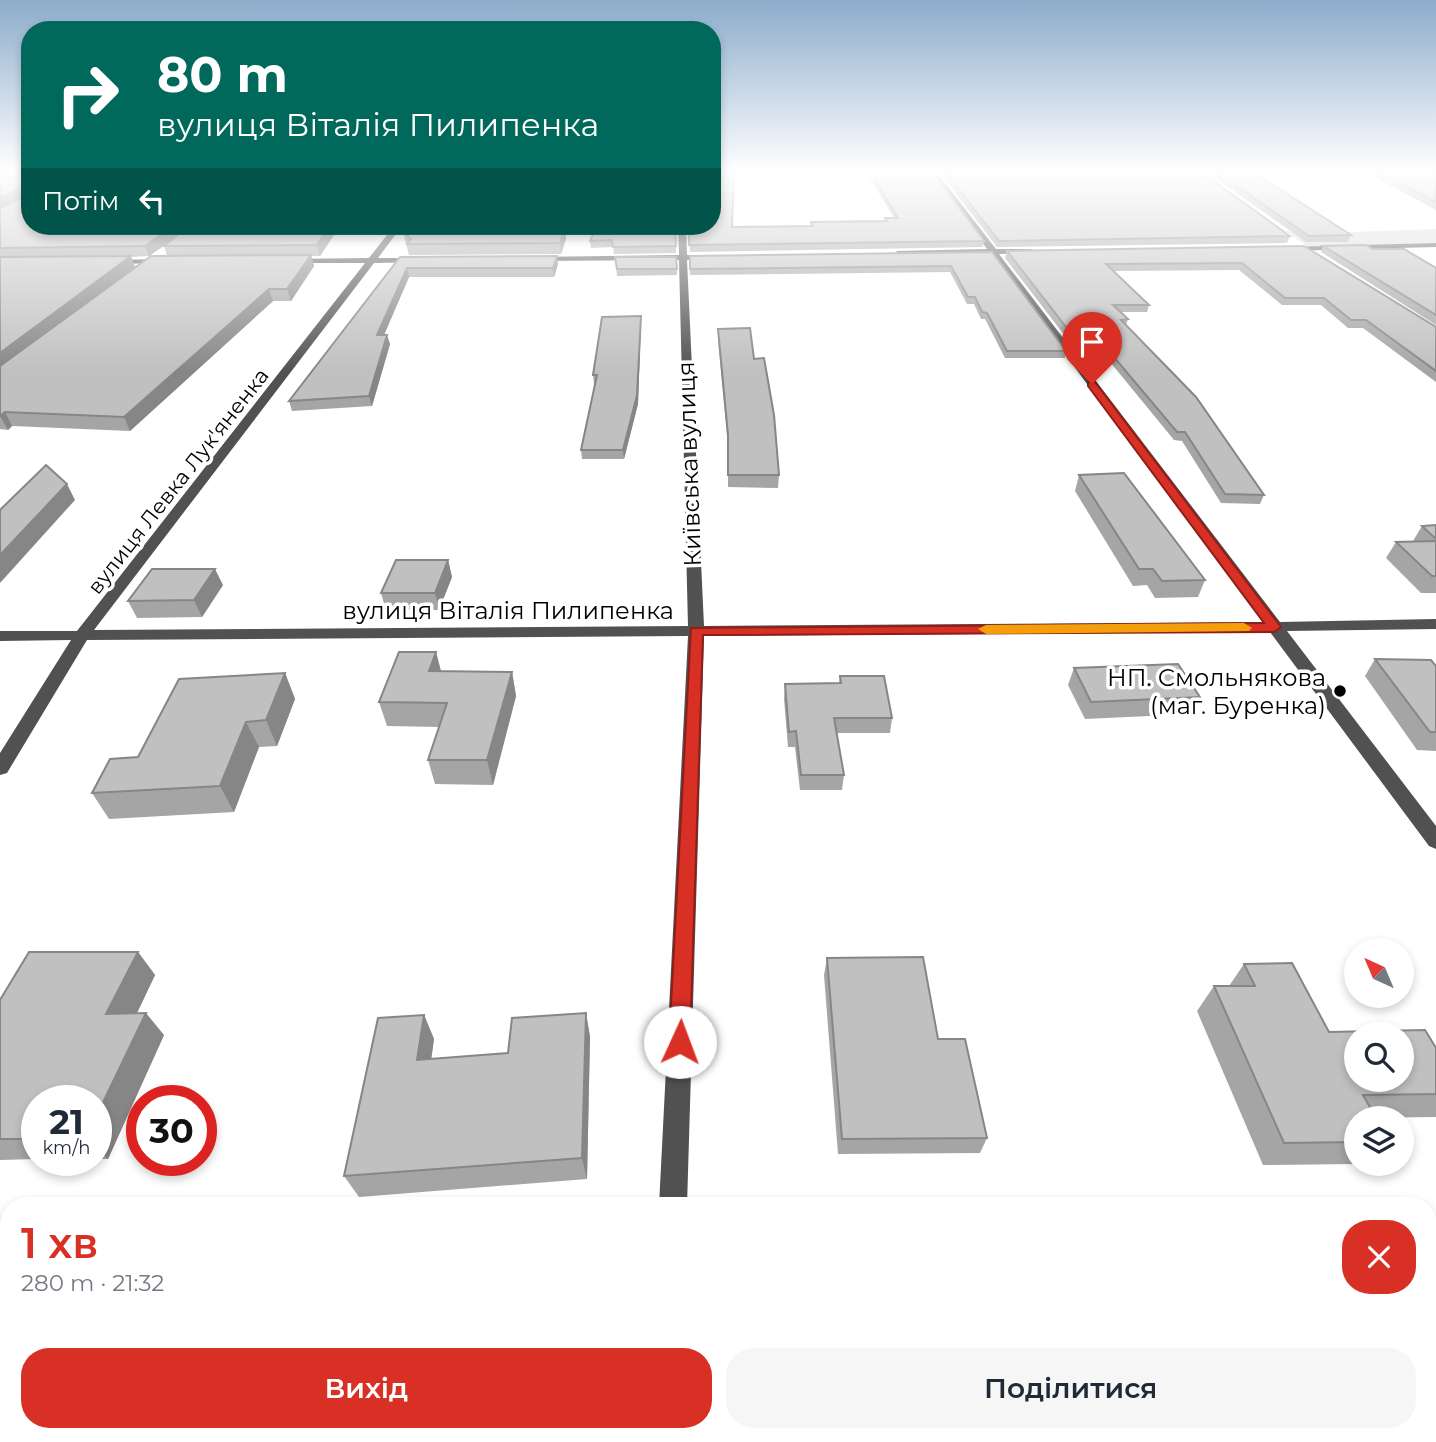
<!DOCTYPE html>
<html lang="uk">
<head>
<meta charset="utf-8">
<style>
  :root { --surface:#fff; --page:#f6f6f7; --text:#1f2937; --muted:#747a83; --accent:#d93025 }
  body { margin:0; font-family:Montserrat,sans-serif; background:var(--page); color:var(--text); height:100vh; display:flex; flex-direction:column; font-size:26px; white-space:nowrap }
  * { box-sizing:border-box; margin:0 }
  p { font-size:23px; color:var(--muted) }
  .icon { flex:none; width:38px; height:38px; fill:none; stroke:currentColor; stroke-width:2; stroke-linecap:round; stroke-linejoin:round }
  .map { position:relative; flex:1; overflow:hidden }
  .sheet { position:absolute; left:0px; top:1197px; width:1437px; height:245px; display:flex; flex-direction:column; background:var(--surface); border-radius:28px 28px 0 0; box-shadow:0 4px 10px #0003 }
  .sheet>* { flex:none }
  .hud { position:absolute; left:21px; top:21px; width:700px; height:214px; border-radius:28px; box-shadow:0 4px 10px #0003; background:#00695c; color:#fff; overflow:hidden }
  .needle { width:46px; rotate:316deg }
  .controls { position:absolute; left:1344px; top:938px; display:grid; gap:14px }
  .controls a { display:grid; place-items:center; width:70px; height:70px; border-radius:50%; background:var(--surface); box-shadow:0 4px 10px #0003; font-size:35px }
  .speed { position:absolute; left:21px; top:1085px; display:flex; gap:14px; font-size:35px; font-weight:700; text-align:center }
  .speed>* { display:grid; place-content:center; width:91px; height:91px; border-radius:50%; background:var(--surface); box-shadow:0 4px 10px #0003; line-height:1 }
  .speed small { font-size:18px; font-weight:400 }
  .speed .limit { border:10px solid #d22; background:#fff; color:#111 }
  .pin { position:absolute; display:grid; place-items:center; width:60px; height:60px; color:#fff; margin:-72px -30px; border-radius:50% 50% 50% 0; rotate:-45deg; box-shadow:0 0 7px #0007 }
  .pin .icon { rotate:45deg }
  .me { position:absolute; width:77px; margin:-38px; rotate:2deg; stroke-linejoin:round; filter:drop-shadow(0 0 5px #0008) }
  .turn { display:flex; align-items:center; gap:24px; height:147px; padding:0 21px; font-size:32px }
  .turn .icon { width:91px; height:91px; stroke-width:2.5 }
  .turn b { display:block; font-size:49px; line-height:60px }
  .then { display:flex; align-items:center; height:66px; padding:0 21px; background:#0003; gap:14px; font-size:26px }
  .round { display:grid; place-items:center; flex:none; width:74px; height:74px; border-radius:28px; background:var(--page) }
  .overview { display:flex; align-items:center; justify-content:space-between; height:119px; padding:0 21px }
  h1 { font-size:42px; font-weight:600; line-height:52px; color:var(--accent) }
  .cta { display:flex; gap:14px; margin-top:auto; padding:14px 21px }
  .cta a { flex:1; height:80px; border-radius:28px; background:var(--accent); color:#fff; font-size:28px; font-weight:600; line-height:80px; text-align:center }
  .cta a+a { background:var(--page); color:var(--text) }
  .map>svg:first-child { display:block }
  .green { fill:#d8d8d8 }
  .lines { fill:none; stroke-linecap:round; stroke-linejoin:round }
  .minor { fill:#515151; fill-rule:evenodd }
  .wall { fill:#a5a5a5; fill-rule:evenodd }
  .shaded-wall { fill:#868686 }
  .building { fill:#c0c0c0; stroke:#868686; stroke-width:2; fill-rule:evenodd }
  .route { fill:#d93025; stroke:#8d1f18; stroke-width:2 }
  .slow { fill:#f59e0b }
  .poi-dot { fill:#000; stroke:#fff; stroke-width:2.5 }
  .labels { text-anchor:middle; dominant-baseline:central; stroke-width:7; stroke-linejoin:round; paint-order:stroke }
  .far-street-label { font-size:21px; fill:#000; stroke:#fff }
  .street-label { font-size:24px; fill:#000; stroke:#fff }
  .poi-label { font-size:24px; fill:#000; stroke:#fff; text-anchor:end }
</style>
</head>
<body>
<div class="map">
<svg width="1436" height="1442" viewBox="0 0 1436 1442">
  <rect width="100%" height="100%" fill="#fff"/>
  <!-- green -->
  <polygon class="green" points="1436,229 1436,243 1308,247 1286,231 1352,232"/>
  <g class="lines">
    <!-- minor -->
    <g class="minor">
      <polygon points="929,170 935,170 996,249 1033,249 1030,253 999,254 1280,622 1436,619 1436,629 1287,631 1436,826 1436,849 1429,846 1270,632 704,636 687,1206 659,1206 688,636 87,640 7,773 0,775 0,753 71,640 0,641 0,631 77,631 365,263 288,263 285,259 369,258 394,226 402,226 378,258 421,258 424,262 374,263 94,630 688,626 679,260 533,261 529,259 533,257 679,255 678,226 686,226 687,255 712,255 716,257 687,260 704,626 1263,622 991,254 894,255 897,251 987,249"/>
      <polygon points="1436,243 1436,247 1286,251 1282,249 1286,247"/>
      <polygon points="166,259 169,263 110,264 106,262 110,260"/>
      <rect x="1428" y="1274" width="8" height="28"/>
      <rect x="0" y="1328" width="9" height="30"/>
      <rect x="572" y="1433" width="32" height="9"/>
    </g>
  </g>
  <!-- wall -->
  <g class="wall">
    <path d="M 0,170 L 30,170 L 30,226 L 340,226 L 320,256 L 311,256 L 314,266 L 291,301 L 273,301 L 130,431 L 12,426 L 8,430 L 0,429 ZM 164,246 L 167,256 L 135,267 L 131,257 L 149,256 Z"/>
    <polygon points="865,170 931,170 984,241 983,247 690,252 688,226 712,226 732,227 811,226 811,222 884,221 885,218 894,218"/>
    <polygon points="938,170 1198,170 1290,236 1287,243 997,247"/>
    <polygon points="1204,170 1436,170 1436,172 1430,170 1436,174 1436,210 1369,174 1251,171 1351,235 1348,242 1306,242"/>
    <polygon points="408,226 462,226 461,227 566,239 561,254 409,255 403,232"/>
    <polygon points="676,226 676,253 614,254 613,247 591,248 590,241"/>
    <polygon points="1304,246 1436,327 1436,382 1363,328 1348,328 1321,305 1282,305 1239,270 1114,271 1149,305 1147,312 1120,312 1128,319 1126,325 1264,495 1260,504 1221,503 1182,441 1174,440 1106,357 1082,358 1005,258 1007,251"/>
    <polygon points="1323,246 1373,249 1436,268 1436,325 1321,252"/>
    <polygon points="992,252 1066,351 1065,358 1005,358 985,319 981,319 974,304 967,304 950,272 690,275 690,256"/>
    <polygon points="400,257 558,264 554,277 409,277 384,335 390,344 372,406 292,411 289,401"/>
    <polygon points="615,257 676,257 677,275 617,276"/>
    <polygon points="641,324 638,404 624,459 582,459 581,450 595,384 594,384 593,375"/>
    <polygon points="718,329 754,359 779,475 778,488 728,487 728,446 718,339"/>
    <polygon points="1079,475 1205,580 1198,597 1155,598 1147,585 1133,586 1075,491"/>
    <polygon points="1436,525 1436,593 1421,593 1386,558 1396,542 1413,541 1422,526"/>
    <polygon points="448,560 452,577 439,610 386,610 381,593"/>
    <polygon points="223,585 202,617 137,618 128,601"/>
    <polygon points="436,652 441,671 512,672 516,696 493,785 435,784 428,760 439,727 387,726 379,702"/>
    <polygon points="1375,659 1436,666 1436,751 1417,750 1365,676"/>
    <polygon points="1074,668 1200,697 1192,714 1085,719 1068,685"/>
    <polygon points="285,673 295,699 277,746 259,747 234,812 109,819 92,793"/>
    <polygon points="840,676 892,718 890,733 837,733 844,775 842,790 800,790 795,747 788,747 784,699 785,684 839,683"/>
    <polygon points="138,952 155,975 137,1013 164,1035 108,1159 96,1159 96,1101 37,1101 37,1159 0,1160 0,1000"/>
    <polygon points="827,958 987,1138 980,1153 838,1154 824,975"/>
    <polygon points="1244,964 1329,1032 1436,1048 1436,1117 1356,1118 1356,1164 1263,1165 1197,1011 1214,986 1229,986"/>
    <polygon points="586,1013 590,1037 587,1179 359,1197 344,1176 424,1015 434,1039 431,1059 508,1053"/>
    <polygon points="837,1433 939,1433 940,1442 834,1442"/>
    <polygon points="1333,1433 1428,1433 1436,1442 1337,1442"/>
    <polygon points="1049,1436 1145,1442 1042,1442"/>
  </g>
  <!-- shaded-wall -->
  <g class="shaded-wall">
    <polygon points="24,186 29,196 0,210 0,198"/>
    <polygon points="173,226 191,226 149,256 145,246"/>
    <polygon points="330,226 340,226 320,256 317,245"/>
    <polygon points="565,228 566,239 561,254 560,243"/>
    <polygon points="311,255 314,266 291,301 287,289"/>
    <polygon points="131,256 135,267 0,371 0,353"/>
    <polygon points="557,256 558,264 554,277 553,268"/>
    <polygon points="407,268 409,277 380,344 377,335"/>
    <polygon points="269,289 273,301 130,431 124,417"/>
    <polygon points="641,316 638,404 624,459 623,450"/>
    <polygon points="387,335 390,344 372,406 369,396"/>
    <polygon points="5,412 12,426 8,430 0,416"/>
    <polygon points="67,484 75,500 0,583 0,555"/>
    <polygon points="448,560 452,577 439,610 435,593"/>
    <polygon points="215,569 223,585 202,617 194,600"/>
    <polygon points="436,652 442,676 429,671"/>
    <polygon points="512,672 516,696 493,785 487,760"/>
    <polygon points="285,673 295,699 277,746 266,720"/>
    <polygon points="246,722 259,747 234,812 220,786"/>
    <polygon points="138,952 155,975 126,1036 106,1014"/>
    <polygon points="146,1013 164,1035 108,1159 96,1148 96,1117"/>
    <polygon points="586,1013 590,1037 587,1179 582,1158"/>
    <polygon points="424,1015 434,1039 428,1083 417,1060"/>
  </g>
  <!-- building -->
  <g class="building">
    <polygon points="28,170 30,170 30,226 173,226 145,246 0,248 0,208 27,196 28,187 24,186 0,198 0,177 26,177"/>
    <polygon points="712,170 734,170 732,227 813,226 811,222 887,221 885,218 898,218 869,170 931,170 984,241 689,245 689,226 712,226"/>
    <polygon points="944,170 1198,170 1290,236 999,241"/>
    <polygon points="1214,170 1250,170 1351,235 1309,236"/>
    <polygon points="1376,170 1430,170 1436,174 1436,202"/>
    <polygon points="189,226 330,226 317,245 164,246"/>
    <polygon points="408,226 454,226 453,227 565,228 560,243 407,244 411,239 403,232"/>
    <polygon points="597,226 675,226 676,246 613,247 612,240 590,241"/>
    <polygon points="1366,245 1373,249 1404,249 1436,268 1436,315 1323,246"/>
    <polygon points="1304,246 1436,327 1436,371 1366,320 1351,320 1324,298 1285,298 1242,263 1106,264 1149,305 1113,305 1128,319 1121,320 1196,397 1264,495 1225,494 1185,432 1177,432 1108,350 1084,350 1007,251"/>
    <polygon points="992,252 1066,351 1007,351 987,313 982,312 975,297 968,297 951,266 690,269 690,256"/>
    <polygon points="311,255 287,289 269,289 124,417 5,412 0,416 0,366 151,256"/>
    <polygon points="131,256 0,353 0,257"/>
    <polygon points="557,256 553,268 407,268 377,335 387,335 369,396 289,401 400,257"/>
    <polygon points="615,257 676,257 677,269 617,269"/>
    <polygon points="641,316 637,395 623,450 581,450 597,375 593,375 602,317"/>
    <polygon points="750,328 754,359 764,358 774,415 779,475 728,475 728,435 718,329"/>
    <polygon points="46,465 67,484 0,555 0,510"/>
    <polygon points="1124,473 1205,580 1162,581 1153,569 1139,569 1079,475"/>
    <polygon points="1436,525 1436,539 1422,526"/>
    <polygon points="1436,541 1436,576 1432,576 1396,542"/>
    <polygon points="396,560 448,560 435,593 381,593"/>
    <polygon points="152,569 215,569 194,600 128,601"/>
    <polygon points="399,652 436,652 429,671 512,672 487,760 428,760 447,703 379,702"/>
    <polygon points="1375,659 1431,660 1436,666 1436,732 1430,732"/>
    <polygon points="1178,664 1200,697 1091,702 1074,668"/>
    <polygon points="285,673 266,720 246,722 220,786 92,793 110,759 138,757 179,679"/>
    <polygon points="840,676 884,676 892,718 834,718 844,775 801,775 796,731 789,732 785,684 841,683"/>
    <polygon points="29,952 138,952 106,1014 146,1013 96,1117 96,1101 37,1101 37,1139 0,1139 0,1000"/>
    <polygon points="923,957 938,1039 965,1039 987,1138 842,1139 827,958"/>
    <path d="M 1292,963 L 1329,1032 L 1425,1030 L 1436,1048 L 1436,1094 L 1363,1095 L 1376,1118 L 1356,1118 L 1356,1142 L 1284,1143 L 1214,986 L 1255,986 L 1244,964 ZM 1356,1034 L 1402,1034 L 1402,1080 L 1356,1080 Z"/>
    <polygon points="586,1013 582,1158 344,1176 378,1018 424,1015 417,1060 508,1053 512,1018"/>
    <polygon points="1428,1419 1436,1419 1436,1442 1360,1442 1357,1433 1428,1433"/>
    <polygon points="838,1433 939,1433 940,1442 839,1442"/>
    <polygon points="1049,1436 1145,1440 1145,1442 1050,1442"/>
    <polygon points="303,1438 418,1438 417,1442 302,1442"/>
  </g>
  <!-- sky -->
  <linearGradient id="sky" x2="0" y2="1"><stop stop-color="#8baccb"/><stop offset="0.46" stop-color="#fff"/><stop offset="1" stop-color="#fff" stop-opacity="0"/></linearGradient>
  <rect width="1436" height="372" fill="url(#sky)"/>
  <!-- route -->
  <polygon class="route" points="1088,382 1095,382 1281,627 1274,632 703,635 690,1042 687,1049 680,1052 672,1049 669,1042 691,628 1264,623 1088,386"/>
  <!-- slow -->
  <polygon class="slow" points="1244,623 1252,628 1249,631 986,634 978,629 986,625"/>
  <!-- markers -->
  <circle class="poi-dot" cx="1340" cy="691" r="7"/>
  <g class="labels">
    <!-- far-street labels -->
    <g class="far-street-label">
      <text transform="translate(178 481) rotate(-52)">вулиця Левка Лук'яненка</text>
    </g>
    <!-- street labels -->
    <g class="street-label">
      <text transform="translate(689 464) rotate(-92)">Київська вулиця</text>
      <text x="508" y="610">вулиця Віталія Пилипенка</text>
    </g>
    <!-- poi labels -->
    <g class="poi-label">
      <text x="1326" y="677">НП. Смольнякова<tspan x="1326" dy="28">(маг. Буренка)</tspan></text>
    </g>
  </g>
</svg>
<div class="controls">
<a><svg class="needle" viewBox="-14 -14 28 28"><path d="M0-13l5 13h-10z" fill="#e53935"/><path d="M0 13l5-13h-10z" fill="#747a83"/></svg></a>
<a><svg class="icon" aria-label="search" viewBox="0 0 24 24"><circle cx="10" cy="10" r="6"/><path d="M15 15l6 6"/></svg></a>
<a><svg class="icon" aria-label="layers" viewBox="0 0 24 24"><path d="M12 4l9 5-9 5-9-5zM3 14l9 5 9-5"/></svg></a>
</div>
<div class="speed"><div>21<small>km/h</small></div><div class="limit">30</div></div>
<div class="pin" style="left:1092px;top:384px;background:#d93025"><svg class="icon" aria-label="arrive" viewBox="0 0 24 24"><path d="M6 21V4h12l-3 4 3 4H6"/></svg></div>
<svg class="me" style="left:680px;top:1042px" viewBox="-20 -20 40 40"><circle r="19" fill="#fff"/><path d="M0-13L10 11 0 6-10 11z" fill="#d93025"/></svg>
<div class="hud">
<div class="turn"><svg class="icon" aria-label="right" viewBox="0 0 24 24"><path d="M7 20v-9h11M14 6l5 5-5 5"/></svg><div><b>80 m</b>вулиця Віталія Пилипенка</div></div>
<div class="then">Потім<svg class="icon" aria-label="left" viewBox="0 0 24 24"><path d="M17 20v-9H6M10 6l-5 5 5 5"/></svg></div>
</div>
<section class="sheet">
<div class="overview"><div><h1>1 хв</h1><p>280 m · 21:32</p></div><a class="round" style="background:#d93025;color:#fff"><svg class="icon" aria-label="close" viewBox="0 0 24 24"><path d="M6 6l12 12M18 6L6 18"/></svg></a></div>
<div class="cta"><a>Вихід</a><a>Поділитися</a></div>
</section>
</div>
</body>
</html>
